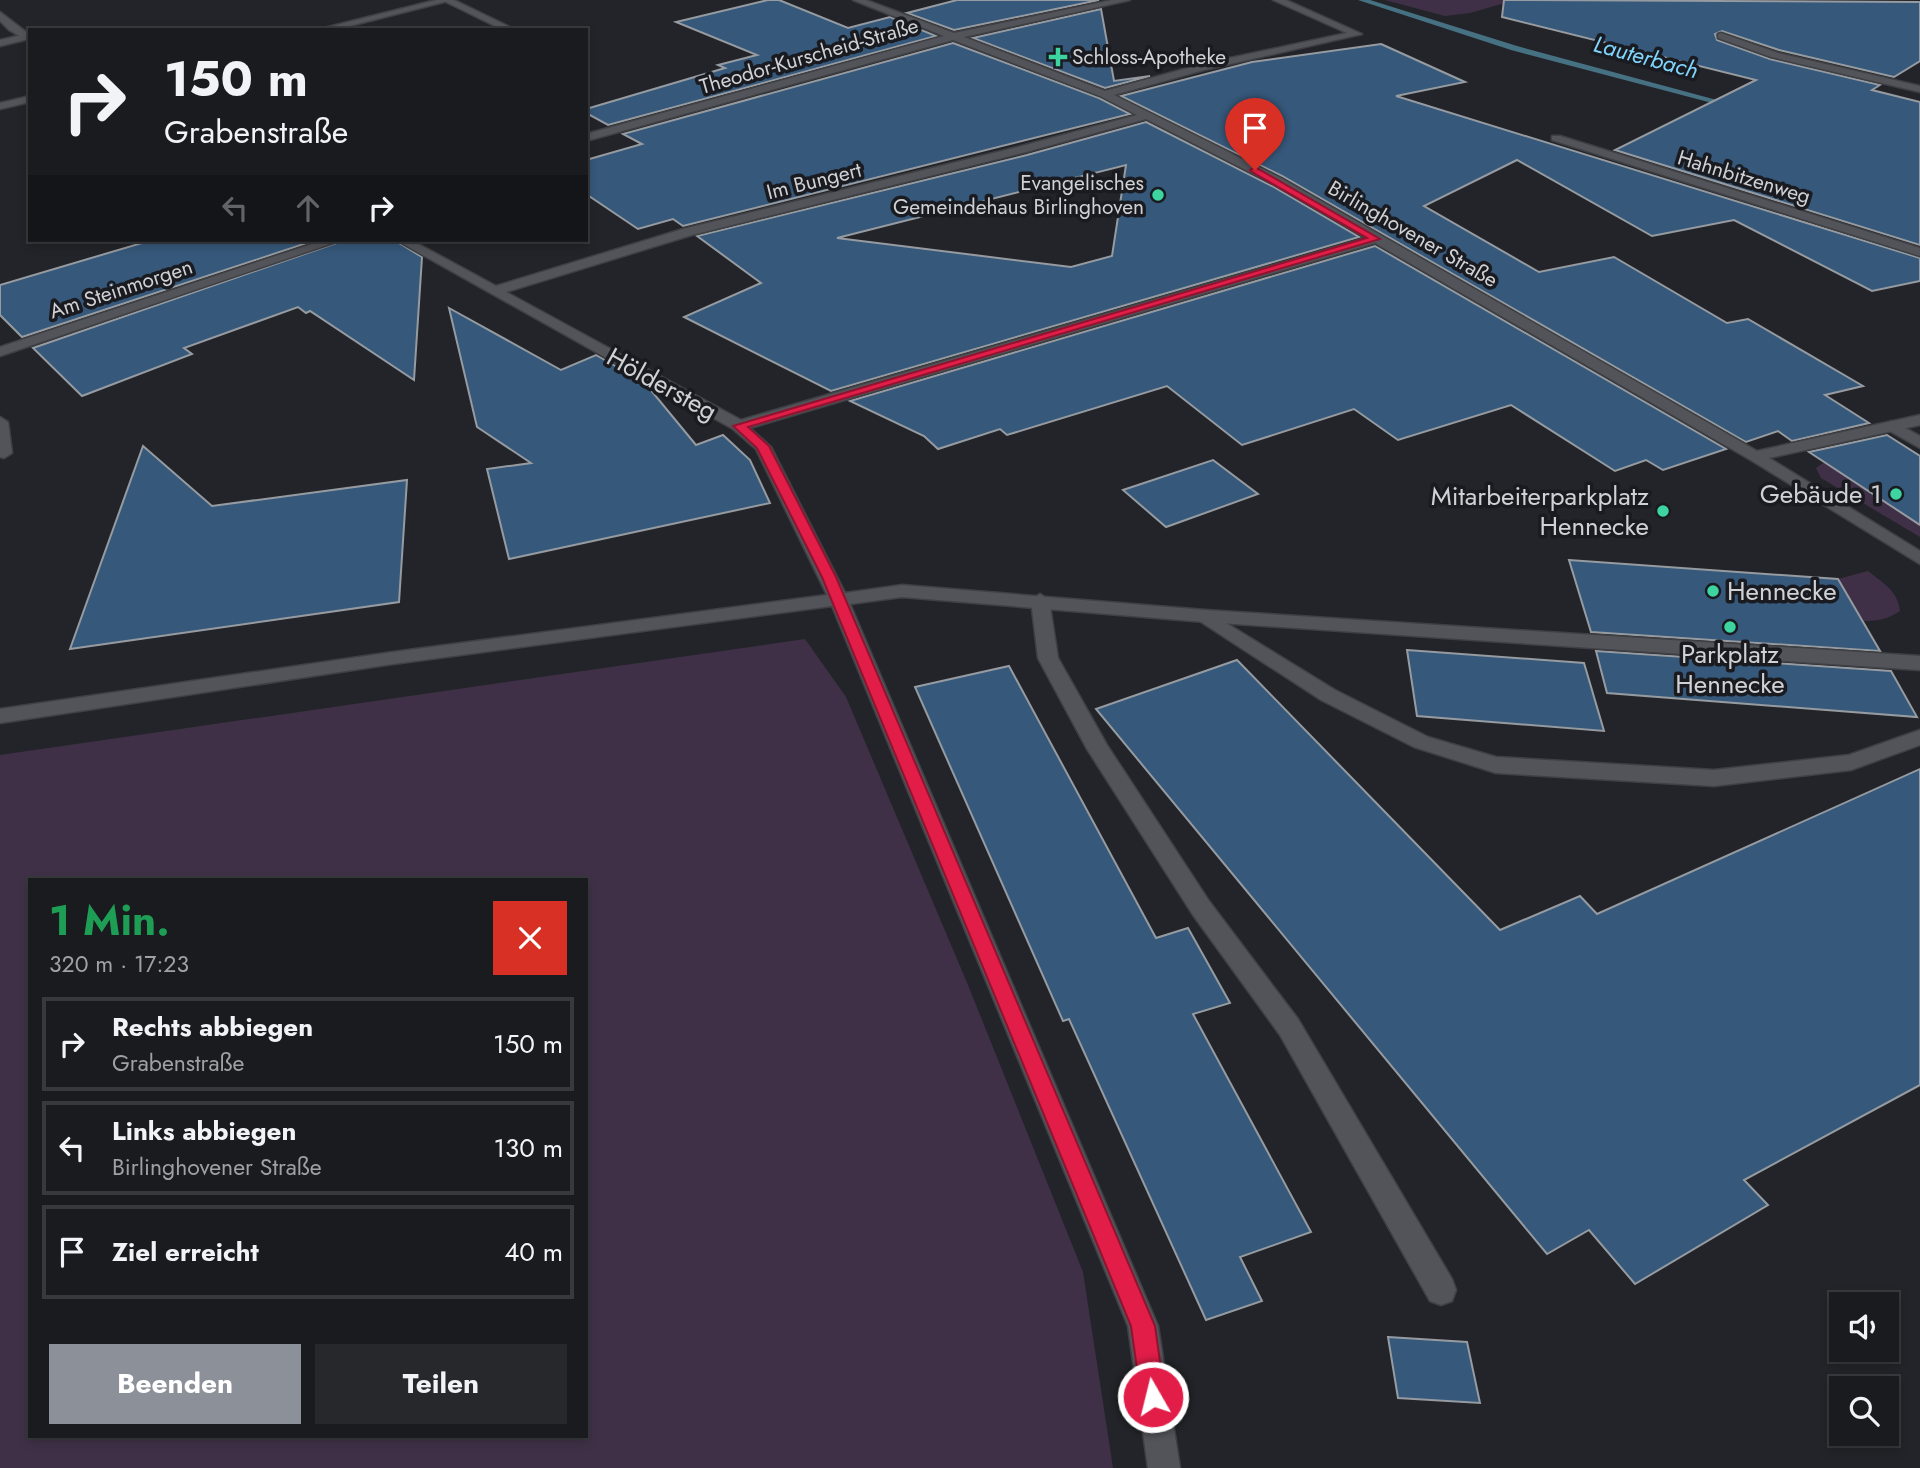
<!DOCTYPE html>
<html lang="de">
<head>
<meta charset="utf-8">
<style>
  :root { --surface:#1a1b1f; --page:#27282c; --text:#f1f3f6; --muted:#9fa1a4; --line:#38393d; --accent:#8c9099 }
  body { margin:0; font-family:Jost,sans-serif; background:var(--page); color:var(--text); height:100vh; display:flex; flex-direction:column; font-size:26px; white-space:nowrap }
  * { box-sizing:border-box; margin:0 }
  p { font-size:23px; color:var(--muted) }
  .icon { flex:none; width:38px; height:38px; fill:none; stroke:currentColor; stroke-width:2; stroke-linecap:round; stroke-linejoin:round }
  .map { position:relative; flex:1; overflow:hidden }
  .details { position:absolute; left:28px; top:878px; width:560px; height:560px; display:flex; flex-direction:column; background:var(--surface); border-radius:0px; box-shadow:0 4px 10px #0003,0 0 0 2px var(--line) }
  .details>* { flex:none }
  .banner { position:absolute; left:28px; top:28px; width:560px; height:214px; border-radius:0px; box-shadow:0 4px 10px #0003,0 0 0 2px var(--line); background:#1a1b1f; color:var(--text); overflow:hidden }
  .controls { position:absolute; left:1829px; top:1292px; display:grid; gap:14px }
  .controls a { display:grid; place-items:center; width:70px; height:70px; border-radius:0px; background:var(--surface); box-shadow:0 4px 10px #0003,0 0 0 2px var(--line); font-size:35px }
  .pin { position:absolute; display:grid; place-items:center; width:60px; height:60px; color:#fff; margin:-72px -30px; border-radius:50% 50% 50% 0; rotate:-45deg; box-shadow:0 0 7px #0007 }
  .pin .icon { rotate:45deg }
  .me { position:absolute; width:77px; margin:-38px; rotate:352deg; stroke-linejoin:round; filter:drop-shadow(0 0 5px #0008) }
  .turn { display:flex; align-items:center; gap:24px; height:147px; padding:0 21px; font-size:32px }
  .turn .icon { width:91px; height:91px; stroke-width:2.5 }
  .turn b { display:block; font-size:49px; line-height:60px }
  .lanes { display:flex; align-items:center; height:66px; padding:0 21px; background:#0003; justify-content:center; gap:35px; direction:ltr }
  .lanes .off { opacity:.35 }
  .round { display:grid; place-items:center; flex:none; width:74px; height:74px; border-radius:0px; background:var(--page) }
  .summary { display:flex; align-items:center; justify-content:space-between; height:119px; padding:0 21px }
  h1 { font-size:42px; font-weight:700; line-height:52px; color:#1e9e55 }
  .button { display:flex; gap:14px; margin-top:auto; padding:14px 21px }
  .button a { flex:1; height:80px; border-radius:0px; background:var(--accent); color:#fff; font-size:28px; font-weight:700; line-height:80px; text-align:center }
  .button a+a { background:var(--page); color:var(--text) }
  ul { padding:0; list-style:none }
  li { display:flex; align-items:center; gap:21px; height:94px; margin:0 14px 10px; padding:0 7px; border:4px solid var(--line); border-radius:0px }
  li div { flex:1 }
  li b { display:block; font-size:26px }
  li em { font-style:normal }
  .map>svg:first-child { display:block }
  .green { fill:#3f3047; fill-rule:evenodd }
  .lines { fill:none; stroke-linecap:round; stroke-linejoin:round }
  .stream { fill:#467182; fill-rule:evenodd }
  .building { fill:#36587a; stroke:#959ba0; stroke-width:2; fill-rule:evenodd }
  .lane-casing { stroke:#3f4044; stroke-width:3 }
  .street-casing { stroke:#3f4044; stroke-width:3 }
  .secondary-casing { stroke:#3f4044; stroke-width:3 }
  .lane { fill:#52545a; fill-rule:evenodd }
  .street { fill:#52545a; fill-rule:evenodd }
  .secondary { fill:#52545a; fill-rule:evenodd }
  .route { fill:#e11d48; stroke:#92132f; stroke-width:2 }
  .poi-dot { fill:#3ed4a2; stroke:#191b20; stroke-width:2.5 }
  .labels { text-anchor:middle; dominant-baseline:central; stroke-width:7; stroke-linejoin:round; paint-order:stroke }
  .far-street-label { font-size:21px; fill:#d0d1d4; stroke:#191b20 }
  .far-poi-label { font-size:21px; fill:#d0d1d4; stroke:#191b20; text-anchor:start }
  .far-water-label { font-size:23px; font-style:italic; fill:#80d5fc; stroke:#191b20 }
  .street-label { font-size:26px; fill:#d0d1d4; stroke:#191b20 }
  .poi-label { font-size:26px; fill:#d0d1d4; stroke:#191b20; text-anchor:end }
</style>
</head>
<body>
<div class="map">
<svg width="1920" height="1468" viewBox="0 0 1920 1468">
  <rect width="100%" height="100%" fill="#232429"/>
  <!-- green -->
  <g class="green">
    <polygon points="1385,0 1515,0 1470,13 1445,16"/>
    <polygon points="1825,462 1920,525 1920,537 1821,478 1816,468"/>
    <path d="M 1868,571 C 1883,583 1898,591 1900,611 C 1888,619 1878,621 1864,621 L 1838,579 Z"/>
    <path d="M 805,639 L 846,697 L 968,985 L 1083,1272 L 1113,1468 L 0,1468 L 0,755 ZM 30,880 L 586,880 L 586,1437 L 30,1437 Z"/>
  </g>
  <g class="lines">
    <!-- stream -->
    <polygon class="stream" points="1358,0 1370,0 1517,46 1739,106 1735,109 1511,50"/>
  </g>
  <!-- building -->
  <g class="building">
    <polygon points="768,0 779,0 848,28 890,17 936,36 608,125 586,113 586,109 725,68 718,65 757,55 676,22"/>
    <polygon points="957,0 1099,0 954,30 907,13"/>
    <polygon points="1504,0 1920,2 1920,61 1894,77 1779,50 1722,31 1715,34 1717,40 1770,59 1880,85 1872,90 1920,102 1920,245 1615,150 1756,80 1502,17"/>
    <polygon points="1101,9 1114,81 1150,76 1105,88 973,38"/>
    <polygon points="953,43 1099,98 1130,114 683,226 673,219 638,229 586,194 586,160 642,144 623,134"/>
    <polygon points="1381,44 1465,82 1396,96 1920,258 1920,281 1872,291 1734,220 1652,236 1517,160 1424,206 1539,272 1614,257 1727,323 1748,319 1863,386 1825,395 1869,423 1792,441 1778,431 1746,442 1282,176 1121,96 1252,62"/>
    <path d="M 1146,122 L 1272,186 L 1359,237 L 831,391 L 684,317 L 761,283 L 697,236 L 1027,155 ZM 1126,165 L 1112,256 L 1071,267 L 837,238 Z"/>
    <polygon points="152,240 316,240 22,337 0,315 0,285"/>
    <polygon points="345,240 394,240 422,257 414,380 310,311 306,313 298,307 184,348 192,354 82,396 33,348"/>
    <polygon points="1375,246 1726,449 1663,470 1646,460 1615,471 1511,405 1398,440 1354,409 1242,445 1167,386 1007,435 1000,429 938,449 924,436 850,401"/>
    <polygon points="449,308 561,370 596,355 645,383 696,445 723,435 750,460 770,503 509,559 487,469 531,463 477,427"/>
    <polygon points="1887,435 1920,456 1920,525 1809,452"/>
    <polygon points="143,446 212,506 407,480 399,602 70,649"/>
    <polygon points="1213,460 1258,494 1166,527 1123,490"/>
    <polygon points="1569,560 1838,579 1880,651 1591,632"/>
    <polygon points="1407,650 1584,663 1604,731 1417,716"/>
    <polygon points="1596,651 1891,671 1917,717 1607,693"/>
    <polygon points="1237,660 1500,930 1580,896 1597,914 1920,769 1920,1085 1744,1180 1768,1205 1635,1284 1589,1230 1547,1254 1096,709"/>
    <polygon points="1009,666 1156,938 1188,928 1230,1003 1193,1014 1311,1232 1240,1257 1262,1301 1206,1320 1069,1019 1063,1021 915,687"/>
    <polygon points="1388,1337 1467,1342 1480,1403 1398,1398"/>
  </g>
  <g class="lines">
    <!-- lane casing -->
    <g class="lane-casing">
      <g id="lane">
        <polygon points="442,0 454,0 516,30 503,30"/>
        <polygon points="26,34 30,35 29,39 0,46 0,40"/>
        <polygon points="1892,421 1920,436 1920,448 1886,429 1884,426 1886,423"/>
        <polygon points="1040,594 1049,600 1058,658 1107,745 1209,901 1298,1019 1452,1279 1456,1290 1452,1301 1441,1305 1430,1301 1280,1035 1193,915 1087,749 1038,658 1031,600"/>
        <polygon points="1205,610 1335,690 1428,737 1496,757 1714,770 1849,755 1920,730 1920,745 1851,770 1714,786 1496,773 1414,747 1321,700 1198,620 1195,616 1198,612"/>
      </g>
    </g>
    <!-- street casing -->
    <g class="street-casing">
      <g id="street">
        <path d="M 853,0 L 866,0 L 954,33 L 1112,0 L 1130,0 L 964,37 L 1105,91 L 1202,64 L 1347,33 L 1273,0 L 1286,0 L 1362,34 L 1204,70 L 1114,95 L 1281,178 L 1757,451 L 1920,415 L 1920,425 L 1769,458 L 1920,551 L 1920,564 L 1749,459 L 1375,243 L 750,428 L 771,447 L 845,593 L 902,585 L 1205,610 L 1920,656 L 1920,670 L 1205,622 L 902,597 L 850,604 L 1158,1326 L 1180,1468 L 1148,1468 L 1128,1326 L 832,606 L 393,664 L 0,723 L 0,709 L 393,652 L 827,595 L 756,449 L 733,429 L 396,240 L 411,240 L 496,286 L 683,229 L 1018,147 L 1137,115 L 1100,96 L 953,40 L 586,141 L 586,134 L 944,36 ZM 1146,119 L 1273,184 L 1366,238 L 741,420 L 506,292 L 692,235 L 1026,152 Z"/>
        <polygon points="0,12 30,35 30,42 9,30 0,21"/>
        <polygon points="1721,33 1778,53 1920,86 1920,92 1771,57 1718,38 1718,34"/>
        <polygon points="1552,136 1560,136 1920,248 1920,256 1552,140"/>
        <polygon points="324,240 342,240 0,356 0,347"/>
        <polygon points="0,417 8,422 12,453 4,458 0,457"/>
      </g>
    </g>
    <!-- secondary casing -->
    <g class="secondary-casing">
      <g id="secondary">
        <polygon points="436,0 452,0 334,30 316,30"/>
        <polygon points="30,96 30,102 0,109 0,103"/>
      </g>
    </g>
    <!-- lane -->
    <use href="#lane" class="lane"/>
    <!-- street -->
    <use href="#street" class="street"/>
    <!-- secondary -->
    <use href="#secondary" class="secondary"/>
  </g>
  <!-- route -->
  <polygon class="route" points="1255,167 1380,239 748,427 769,446 836,577 1155,1326 1165,1397 1162,1406 1153,1409 1145,1406 1141,1397 1131,1326 822,577 757,448 733,426 1367,238 1252,172 1250,170"/>
  <!-- markers -->
  <g class="poi-dot">
    <path d="M1054.5 46.5h7v7h7v7h-7v7h-7v-7h-7v-7h7z"/>
    <circle cx="1158" cy="195" r="7"/>
    <circle cx="1896" cy="494" r="7"/>
    <circle cx="1663" cy="511" r="7"/>
    <circle cx="1713" cy="591" r="7"/>
    <circle cx="1730" cy="627" r="7"/>
  </g>
  <g class="labels">
    <!-- far-street labels -->
    <g class="far-street-label">
      <text transform="translate(809 56) rotate(-16)">Theodor-Kurscheid-Straße</text>
      <text transform="translate(1744 177) rotate(17)">Hahnbitzenweg</text>
      <text transform="translate(814 181) rotate(-14)">Im Bungert</text>
      <text transform="translate(1413 234) rotate(30)">Birlinghovener Straße</text>
      <text transform="translate(121 289) rotate(-18)">Am Steinmorgen</text>
    </g>
    <!-- far-poi labels -->
    <g class="far-poi-label">
      <text x="1072" y="57">Schloss-Apotheke</text>
      <text x="1144" y="183" text-anchor="end">Evangelisches<tspan x="1144" dy="24">Gemeindehaus Birlinghoven</tspan></text>
    </g>
    <!-- far-water labels -->
    <g class="far-water-label">
      <text transform="translate(1646 57) rotate(15)">Lauterbach</text>
    </g>
    <!-- street labels -->
    <g class="street-label">
      <text transform="translate(662 384) rotate(29)">Höldersteg</text>
    </g>
    <!-- poi labels -->
    <g class="poi-label">
      <text x="1882" y="494">Gebäude 1</text>
      <text x="1649" y="496">Mitarbeiterparkplatz<tspan x="1649" dy="30">Hennecke</tspan></text>
      <text x="1727" y="591" text-anchor="start">Hennecke</text>
      <text x="1730" y="654" text-anchor="middle">Parkplatz<tspan x="1730" dy="30">Hennecke</tspan></text>
    </g>
  </g>
</svg>
<div class="controls">
<a><svg class="icon" aria-label="sound" viewBox="0 0 24 24"><path d="M4 9h4l5-4v14l-5-4H4zM17 9q2 3 0 6"/></svg></a>
<a><svg class="icon" aria-label="search" viewBox="0 0 24 24"><circle cx="10" cy="10" r="6"/><path d="M15 15l6 6"/></svg></a>
</div>
<div class="pin" style="left:1255px;top:170px;background:#d93025"><svg class="icon" aria-label="arrive" viewBox="0 0 24 24"><path d="M6 21V4h12l-3 4 3 4H6"/></svg></div>
<svg class="me" style="left:1153px;top:1397px" viewBox="-20 -20 40 40"><circle r="17" fill="#e11d48" stroke="#fff" stroke-width="3"/><path d="M0-11L8 9 0 5-8 9z" fill="#fff"/></svg>
<div class="banner">
<div class="turn"><svg class="icon" aria-label="right" viewBox="0 0 24 24"><path d="M7 20v-9h11M14 6l5 5-5 5"/></svg><div><b>150 m</b>Grabenstraße</div></div>
<div class="lanes"><svg class="icon off" aria-label="left" viewBox="0 0 24 24"><path d="M17 20v-9H6M10 6l-5 5 5 5"/></svg><svg class="icon off" aria-label="ahead" viewBox="0 0 24 24"><path d="M12 20V5M6 11l6-6 6 6"/></svg><svg class="icon" aria-label="right" viewBox="0 0 24 24"><path d="M7 20v-9h11M14 6l5 5-5 5"/></svg></div>
</div>
<section class="details">
<div class="summary"><div><h1>1 Min.</h1><p>320 m · 17:23</p></div><a class="round" style="background:#d93025;color:#fff"><svg class="icon" aria-label="close" viewBox="0 0 24 24"><path d="M6 6l12 12M18 6L6 18"/></svg></a></div>
<ul>
<li><svg class="icon" aria-label="right" viewBox="0 0 24 24"><path d="M7 20v-9h11M14 6l5 5-5 5"/></svg><div><b>Rechts abbiegen</b><p>Grabenstraße</p></div><em>150 m</em></li>
<li><svg class="icon" aria-label="left" viewBox="0 0 24 24"><path d="M17 20v-9H6M10 6l-5 5 5 5"/></svg><div><b>Links abbiegen</b><p>Birlinghovener Straße</p></div><em>130 m</em></li>
<li><svg class="icon" aria-label="arrive" viewBox="0 0 24 24"><path d="M6 21V4h12l-3 4 3 4H6"/></svg><div><b>Ziel erreicht</b></div><em>40 m</em></li>
</ul>
<div class="button"><a>Beenden</a><a>Teilen</a></div>
</section>
</div>
</body>
</html>
